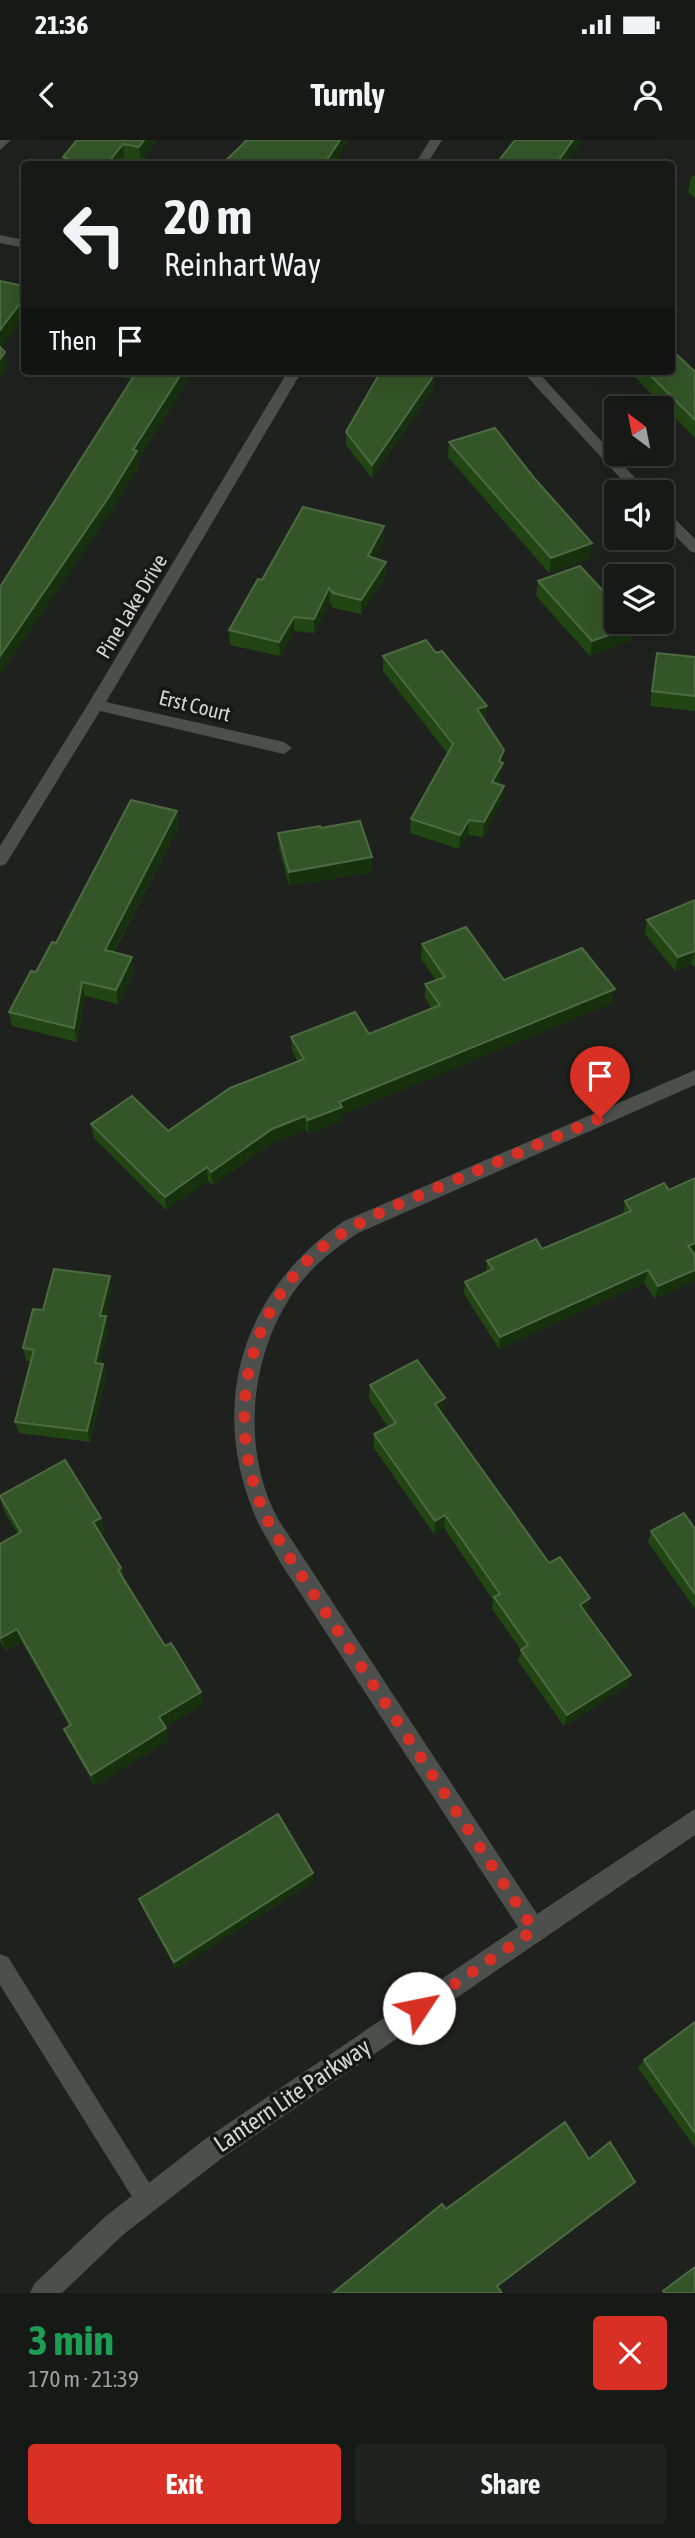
<!DOCTYPE html>
<html lang="en">
<head>
<meta charset="utf-8">
<style>
  :root { --surface:#161916; --page:#1f221f; --text:#f1f3f6; --muted:#9ea0a1; --line:#353835; --accent:#d93025 }
  body { margin:0; font-family:"Asap Condensed",sans-serif; background:var(--page); color:var(--text); height:100vh; display:flex; flex-direction:column; font-size:26px; white-space:nowrap }
  * { box-sizing:border-box; margin:0 }
  p { font-size:23px; color:var(--muted) }
  .icon { flex:none; width:38px; height:38px; fill:none; stroke:currentColor; stroke-width:2; stroke-linecap:round; stroke-linejoin:round }
  .map { position:relative; height:2153px; overflow:hidden }
  .drawer { display:flex; flex-direction:column; background:var(--surface); flex:1 }
  .drawer>* { flex:none }
  .hud { position:absolute; left:21px; top:21px; width:654px; height:214px; border-radius:7px; box-shadow:0 7px 28px #0002,0 0 0 2px var(--line); background:#161916; color:var(--text); overflow:hidden }
  .needle { width:46px; rotate:328deg }
  .tools { position:absolute; left:604px; top:256px; display:grid; gap:14px }
  .tools a { display:grid; place-items:center; width:70px; height:70px; border-radius:7px; background:var(--surface); box-shadow:0 7px 28px #0002,0 0 0 2px var(--line); font-size:35px }
  .pin { position:absolute; display:grid; place-items:center; width:60px; height:60px; color:#fff; margin:-72px -30px; border-radius:50% 50% 50% 0; rotate:-45deg; box-shadow:0 0 7px #0007 }
  .pin .icon { rotate:45deg }
  .me { position:absolute; width:77px; margin:-38px; rotate:56deg; stroke-linejoin:round; filter:drop-shadow(0 0 5px #0008) }
  .turn { display:flex; align-items:center; gap:24px; height:147px; padding:0 28px; font-size:32px }
  .turn .icon { width:91px; height:91px; stroke-width:2.5 }
  .turn b { display:block; font-size:49px; line-height:60px }
  .then { display:flex; align-items:center; height:66px; padding:0 28px; background:#0003; gap:14px; font-size:26px }
  .round { display:grid; place-items:center; flex:none; width:74px; height:74px; border-radius:7px; background:var(--page) }
  .overview { display:flex; align-items:center; justify-content:space-between; height:119px; padding:0 28px }
  h1 { font-size:42px; font-weight:700; line-height:52px; color:#1e9e55 }
  .primary-button { display:flex; gap:14px; margin-top:auto; padding:14px 28px }
  .primary-button a { flex:1; height:80px; border-radius:7px; background:var(--accent); color:#fff; font-size:28px; font-weight:700; line-height:80px; text-align:center }
  .primary-button a+a { background:var(--page); color:var(--text) }
  .status { display:flex; justify-content:space-between; align-items:center; height:49px; padding:0 35px; background:var(--surface); direction:ltr }
  .status svg { height:19px; fill:currentColor }
  header { display:flex; justify-content:space-between; align-items:center; height:91px; padding:0 28px; background:var(--surface); font-size:32px; font-weight:700 }
  .map>svg:first-child { display:block }
  .lines { fill:none; stroke-linecap:round; stroke-linejoin:round }
  .service { fill:#4d4f4d; fill-rule:evenodd }
  .minor { fill:#4d4f4d; fill-rule:evenodd }
  .wall { fill:#214613 }
  .shaded-wall { fill:#17310e }
  .building { fill:#345527; stroke:#4d6a42; stroke-width:2 }
  .route { stroke:#d93025; stroke-width:12; stroke-dasharray:0 21.6 }
  .labels { text-anchor:middle; dominant-baseline:central; stroke-width:7; stroke-linejoin:round; paint-order:stroke }
  .street-label { font-size:21px; fill:#d4d6d4; stroke:#151814 }
  .near-street-label { font-size:24px; fill:#d4d6d4; stroke:#151814 }
</style>
</head>
<body>
<div class="status"><b>21:36</b><svg viewBox="0 0 49 12"><path d="M0 12V9h3v3zM5 12V6h3v6zM10 12V3h3v9zM15 12V0h3v12zM26 1h20v11H26zM47 4h2v5h-2z"/></svg></div>
<header><svg class="icon" aria-label="back" viewBox="0 0 24 24"><path d="M15 5l-7 7 7 7"/></svg>Turnly<svg class="icon" aria-label="person" viewBox="0 0 24 24"><circle cx="12" cy="8" r="4"/><path d="M4 21q1-7 8-7t8 7"/></svg></header>
<div class="map">
<svg width="695" height="2153" viewBox="0 0 695 2153">
  <rect width="100%" height="100%" fill="#1e211d"/>
  <g class="lines">
    <!-- service -->
    <polygon class="service" points="0,1814 8,1817 155,2052 159,2060 155,2068 147,2072 139,2068 0,1845"/>
    <!-- minor -->
    <g class="minor">
      <polygon points="0,0 11,0 0,10"/>
      <polygon points="430,0 442,0 427,24 415,24"/>
      <polygon points="0,95 24,100 24,108 0,103"/>
      <polygon points="288,231 302,231 106,562 284,602 292,608 284,614 100,571 6,724 0,726 0,706 90,561"/>
      <polygon points="522,231 537,231 648,352 633,352"/>
      <polygon points="662,369 667,371 695,399 695,413 690,411 662,382"/>
      <path d="M 695,930 L 695,945 L 358,1093 C 334,1109 312,1126 295,1150 C 250,1214 240,1309 278,1379 L 537,1774 L 695,1669 L 695,1695 L 222,2018 L 124,2094 L 62,2153 L 30,2153 L 34,2144 L 106,2076 L 204,2000 L 518,1787 L 280,1422 C 271,1405 260,1389 253,1371 C 208,1258 246,1148 344,1081 Z"/>
    </g>
  </g>
  <!-- wall -->
  <g class="wall">
    <polygon points="77,0 157,0 141,22 124,19 64,24 63,17"/>
    <polygon points="515,0 565,24 496,24"/>
    <polygon points="695,35 695,58 688,52 691,37"/>
    <polygon points="92,231 194,231 138,320 139,326 110,374 132,239"/>
    <polygon points="633,231 695,232 695,298 633,235"/>
    <polygon points="434,248 372,338 346,305 346,292"/>
    <polygon points="449,302 590,419 549,433 448,317"/>
    <polygon points="384,401 375,418 386,422 386,436 361,474 333,468 330,463 314,493 294,491 280,516 230,505 229,490 262,440"/>
    <polygon points="538,441 635,485 632,500 590,516 536,456"/>
    <polygon points="436,513 487,566 485,581 501,637 498,644 502,660 483,697 468,695 459,709 410,693 411,679 448,614 383,531 383,516"/>
    <polygon points="657,513 695,517 695,571 650,566"/>
    <polygon points="177,671 179,686 114,812 134,831 118,864 85,856 77,902 12,886 9,872 56,803"/>
    <polygon points="321,688 372,717 372,732 289,746 279,708 278,693"/>
    <polygon points="695,760 695,827 691,824 675,831 645,794 647,780"/>
    <polygon points="422,804 504,840 612,863 342,975 342,981 308,994 306,990 273,1003 213,1045 208,1041 166,1070 94,998 91,984 168,991 298,922 292,911 291,897 369,894 432,869 425,858 425,844 436,840 421,819"/>
    <polygon points="695,1038 695,1114 655,1159 644,1143 499,1209 464,1154 465,1142 486,1133 487,1121 542,1109 623,1075 625,1061 669,1050"/>
    <polygon points="112,1148 106,1176 108,1188 100,1224 103,1224 106,1236 90,1302 19,1293 15,1282 31,1221 26,1221 23,1208 43,1170"/>
    <polygon points="370,1245 443,1272 442,1273 549,1423 590,1458 587,1470 585,1472 627,1546 564,1586 518,1521 521,1510 492,1469 493,1460 444,1388 434,1394 374,1308 374,1294 388,1287 369,1259"/>
    <polygon points="0,1358 101,1378 105,1392 100,1394 121,1428 124,1439 165,1506 201,1552 203,1564 165,1587 169,1600 95,1646 69,1601 64,1589 69,1586 22,1502 6,1511 0,1501 0,1404 18,1394 4,1371"/>
    <polygon points="695,1389 695,1469 648,1402 651,1391"/>
    <polygon points="314,1741 176,1829 142,1767 139,1759"/>
    <polygon points="695,1882 695,2008 638,1928 644,1920"/>
  </g>
  <!-- shaded-wall -->
  <g class="shaded-wall">
    <polygon points="144,0 157,0 141,22 139,7"/>
    <polygon points="340,0 349,0 334,24 325,24"/>
    <polygon points="573,0 583,0 565,24 555,24"/>
    <polygon points="123,4 124,19 120,24 107,24"/>
    <polygon points="24,158 24,177 0,209 0,190"/>
    <polygon points="5,212 8,227 0,237 0,219"/>
    <polygon points="183,231 194,231 138,320 139,326 110,374 0,535 0,516"/>
    <polygon points="434,235 434,248 372,338 372,325"/>
    <polygon points="384,386 384,401 368,431 368,416"/>
    <polygon points="592,403 590,419 549,433 551,418"/>
    <polygon points="386,422 386,436 361,474 361,460"/>
    <polygon points="329,448 330,463 314,493 314,479"/>
    <polygon points="294,477 294,491 280,516 279,502"/>
    <polygon points="635,485 632,500 590,516 592,501"/>
    <polygon points="487,566 485,581 476,584 477,569"/>
    <polygon points="504,610 501,637 490,657 492,642"/>
    <polygon points="504,646 502,660 483,697 484,682"/>
    <polygon points="177,671 179,686 107,824 105,810"/>
    <polygon points="469,680 468,695 459,709 460,695"/>
    <polygon points="372,717 372,732 289,746 289,732"/>
    <polygon points="695,810 691,824 675,831 678,817"/>
    <polygon points="132,817 134,831 118,864 116,850"/>
    <polygon points="82,842 85,856 77,902 74,888"/>
    <polygon points="615,849 612,863 342,975 342,981 308,994 308,980 339,962"/>
    <polygon points="305,976 306,990 273,1003 213,1045 211,1032 272,989"/>
    <polygon points="207,1027 208,1041 166,1070 165,1057"/>
    <polygon points="695,1103 695,1114 685,1118 688,1106"/>
    <polygon points="648,1130 644,1143 499,1209 500,1197"/>
    <polygon points="695,1130 695,1141 655,1159 658,1146"/>
    <polygon points="110,1136 112,1148 106,1176 108,1188 98,1235 95,1223 100,1176"/>
    <polygon points="103,1224 106,1236 90,1302 87,1291"/>
    <polygon points="445,1258 443,1272 434,1277 435,1264"/>
    <polygon points="445,1375 444,1388 434,1394 435,1381"/>
    <polygon points="101,1378 105,1392 96,1396 93,1382"/>
    <polygon points="590,1458 587,1470 577,1477 580,1465"/>
    <polygon points="17,1489 22,1502 6,1511 1,1498"/>
    <polygon points="631,1535 627,1546 564,1586 567,1575"/>
    <polygon points="201,1552 203,1564 162,1589 159,1577"/>
    <polygon points="166,1588 169,1600 95,1646 91,1635"/>
    <polygon points="313,1733 314,1741 176,1829 174,1822"/>
    <polygon points="635,2042 632,2046 495,2148 497,2146"/>
  </g>
  <!-- building -->
  <g class="building">
    <polygon points="77,0 144,0 139,7 123,4 107,24 63,24 68,19 63,17"/>
    <polygon points="246,0 340,0 325,23 322,23 320,24 222,24 243,4"/>
    <polygon points="515,0 573,0 556,24 539,20 537,24 496,24"/>
    <polygon points="0,141 24,146 24,158 0,190"/>
    <polygon points="0,207 5,212 0,219"/>
    <polygon points="672,210 695,232 695,280 646,231 672,231"/>
    <polygon points="137,231 183,231 133,310 137,311 108,358 0,516 0,447"/>
    <polygon points="381,231 417,231 434,235 372,325 346,292"/>
    <polygon points="495,288 535,339 592,403 551,418 449,302"/>
    <polygon points="303,367 384,386 368,416 386,422 361,460 333,453 329,448 314,479 294,477 279,502 229,490 258,439 262,440"/>
    <polygon points="580,426 616,465 616,481 631,481 635,485 592,501 538,441"/>
    <polygon points="426,500 436,513 442,511 487,566 477,569 504,610 499,621 503,623 492,642 504,646 484,682 469,680 460,695 411,679 453,604 383,516"/>
    <polygon points="657,513 695,517 695,556 652,551"/>
    <polygon points="131,660 177,671 105,810 132,817 116,850 82,842 74,888 9,872 31,831 36,832 52,802 56,803"/>
    <polygon points="360,681 372,717 289,732 278,693 320,686 321,688"/>
    <polygon points="695,760 695,811 678,817 647,780"/>
    <polygon points="466,787 504,840 582,808 615,849 339,962 342,967 308,980 305,976 272,989 211,1032 207,1027 165,1057 91,984 132,956 168,991 230,948 304,919 291,897 355,872 369,894 440,865 425,844 445,837 422,804"/>
    <polygon points="695,1038 695,1103 688,1106 695,1115 695,1130 658,1146 648,1130 500,1197 465,1142 493,1129 487,1121 536,1099 542,1109 631,1071 625,1061 664,1043 669,1050"/>
    <polygon points="54,1129 110,1136 100,1176 106,1176 95,1223 103,1224 87,1291 15,1282 34,1210 23,1208 33,1169 43,1170"/>
    <polygon points="417,1220 445,1258 435,1264 549,1423 560,1417 590,1458 580,1465 631,1535 567,1575 521,1510 528,1505 494,1457 500,1454 445,1375 435,1381 374,1294 396,1283 370,1245"/>
    <polygon points="65,1320 101,1378 93,1382 121,1428 118,1430 165,1506 171,1503 201,1552 159,1577 166,1588 91,1635 64,1589 71,1585 17,1489 1,1498 0,1497 0,1404 21,1392 0,1356"/>
    <polygon points="684,1373 695,1389 695,1454 651,1391"/>
    <polygon points="278,1674 313,1733 174,1822 139,1759"/>
    <polygon points="695,1882 695,1993 644,1920"/>
    <polygon points="565,1982 589,2019 610,2002 635,2042 497,2146 502,2153 333,2153 442,2064 446,2069"/>
    <polygon points="695,2127 695,2153 665,2153 663,2151"/>
  </g>
  <g class="lines">
    <!-- route -->
    <path class="route" d="M 419,1868 L 534,1790 L 288,1415 C 279,1399 268,1384 262,1368 C 227,1281 244,1181 312,1116 C 333,1096 360,1083 385,1070 L 600,978"/>
  </g>
  <g class="labels">
    <!-- street labels -->
    <g class="street-label">
      <text transform="translate(131 466) rotate(-59)">Pine Lake Drive</text>
      <text transform="translate(195 565) rotate(14)">Erst Court</text>
    </g>
    <!-- near-street labels -->
    <g class="near-street-label">
      <text transform="translate(292 1955) rotate(-34)">Lantern Lite Parkway</text>
    </g>
  </g>
</svg>
<div class="tools">
<a><svg class="needle" viewBox="-14 -14 28 28"><path d="M0-13l5 13h-10z" fill="#e53935"/><path d="M0 13l5-13h-10z" fill="#9ea0a1"/></svg></a>
<a><svg class="icon" aria-label="sound" viewBox="0 0 24 24"><path d="M4 9h4l5-4v14l-5-4H4zM17 9q2 3 0 6"/></svg></a>
<a><svg class="icon" aria-label="layers" viewBox="0 0 24 24"><path d="M12 4l9 5-9 5-9-5zM3 14l9 5 9-5"/></svg></a>
</div>
<div class="pin" style="left:600px;top:978px;background:#d93025"><svg class="icon" aria-label="arrive" viewBox="0 0 24 24"><path d="M6 21V4h12l-3 4 3 4H6"/></svg></div>
<svg class="me" style="left:419px;top:1868px" viewBox="-20 -20 40 40"><circle r="19" fill="#fff"/><path d="M0-13L10 11 0 6-10 11z" fill="#d93025"/></svg>
<div class="hud">
<div class="turn"><svg class="icon" aria-label="left" viewBox="0 0 24 24"><path d="M17 20v-9H6M10 6l-5 5 5 5"/></svg><div><b>20 m</b>Reinhart Way</div></div>
<div class="then">Then<svg class="icon" aria-label="arrive" viewBox="0 0 24 24"><path d="M6 21V4h12l-3 4 3 4H6"/></svg></div>
</div>
</div>
<section class="drawer">
<div class="overview"><div><h1>3 min</h1><p>170 m · 21:39</p></div><a class="round" style="background:#d93025;color:#fff"><svg class="icon" aria-label="close" viewBox="0 0 24 24"><path d="M6 6l12 12M18 6L6 18"/></svg></a></div>
<div class="primary-button"><a>Exit</a><a>Share</a></div>
</section>
</body>
</html>
